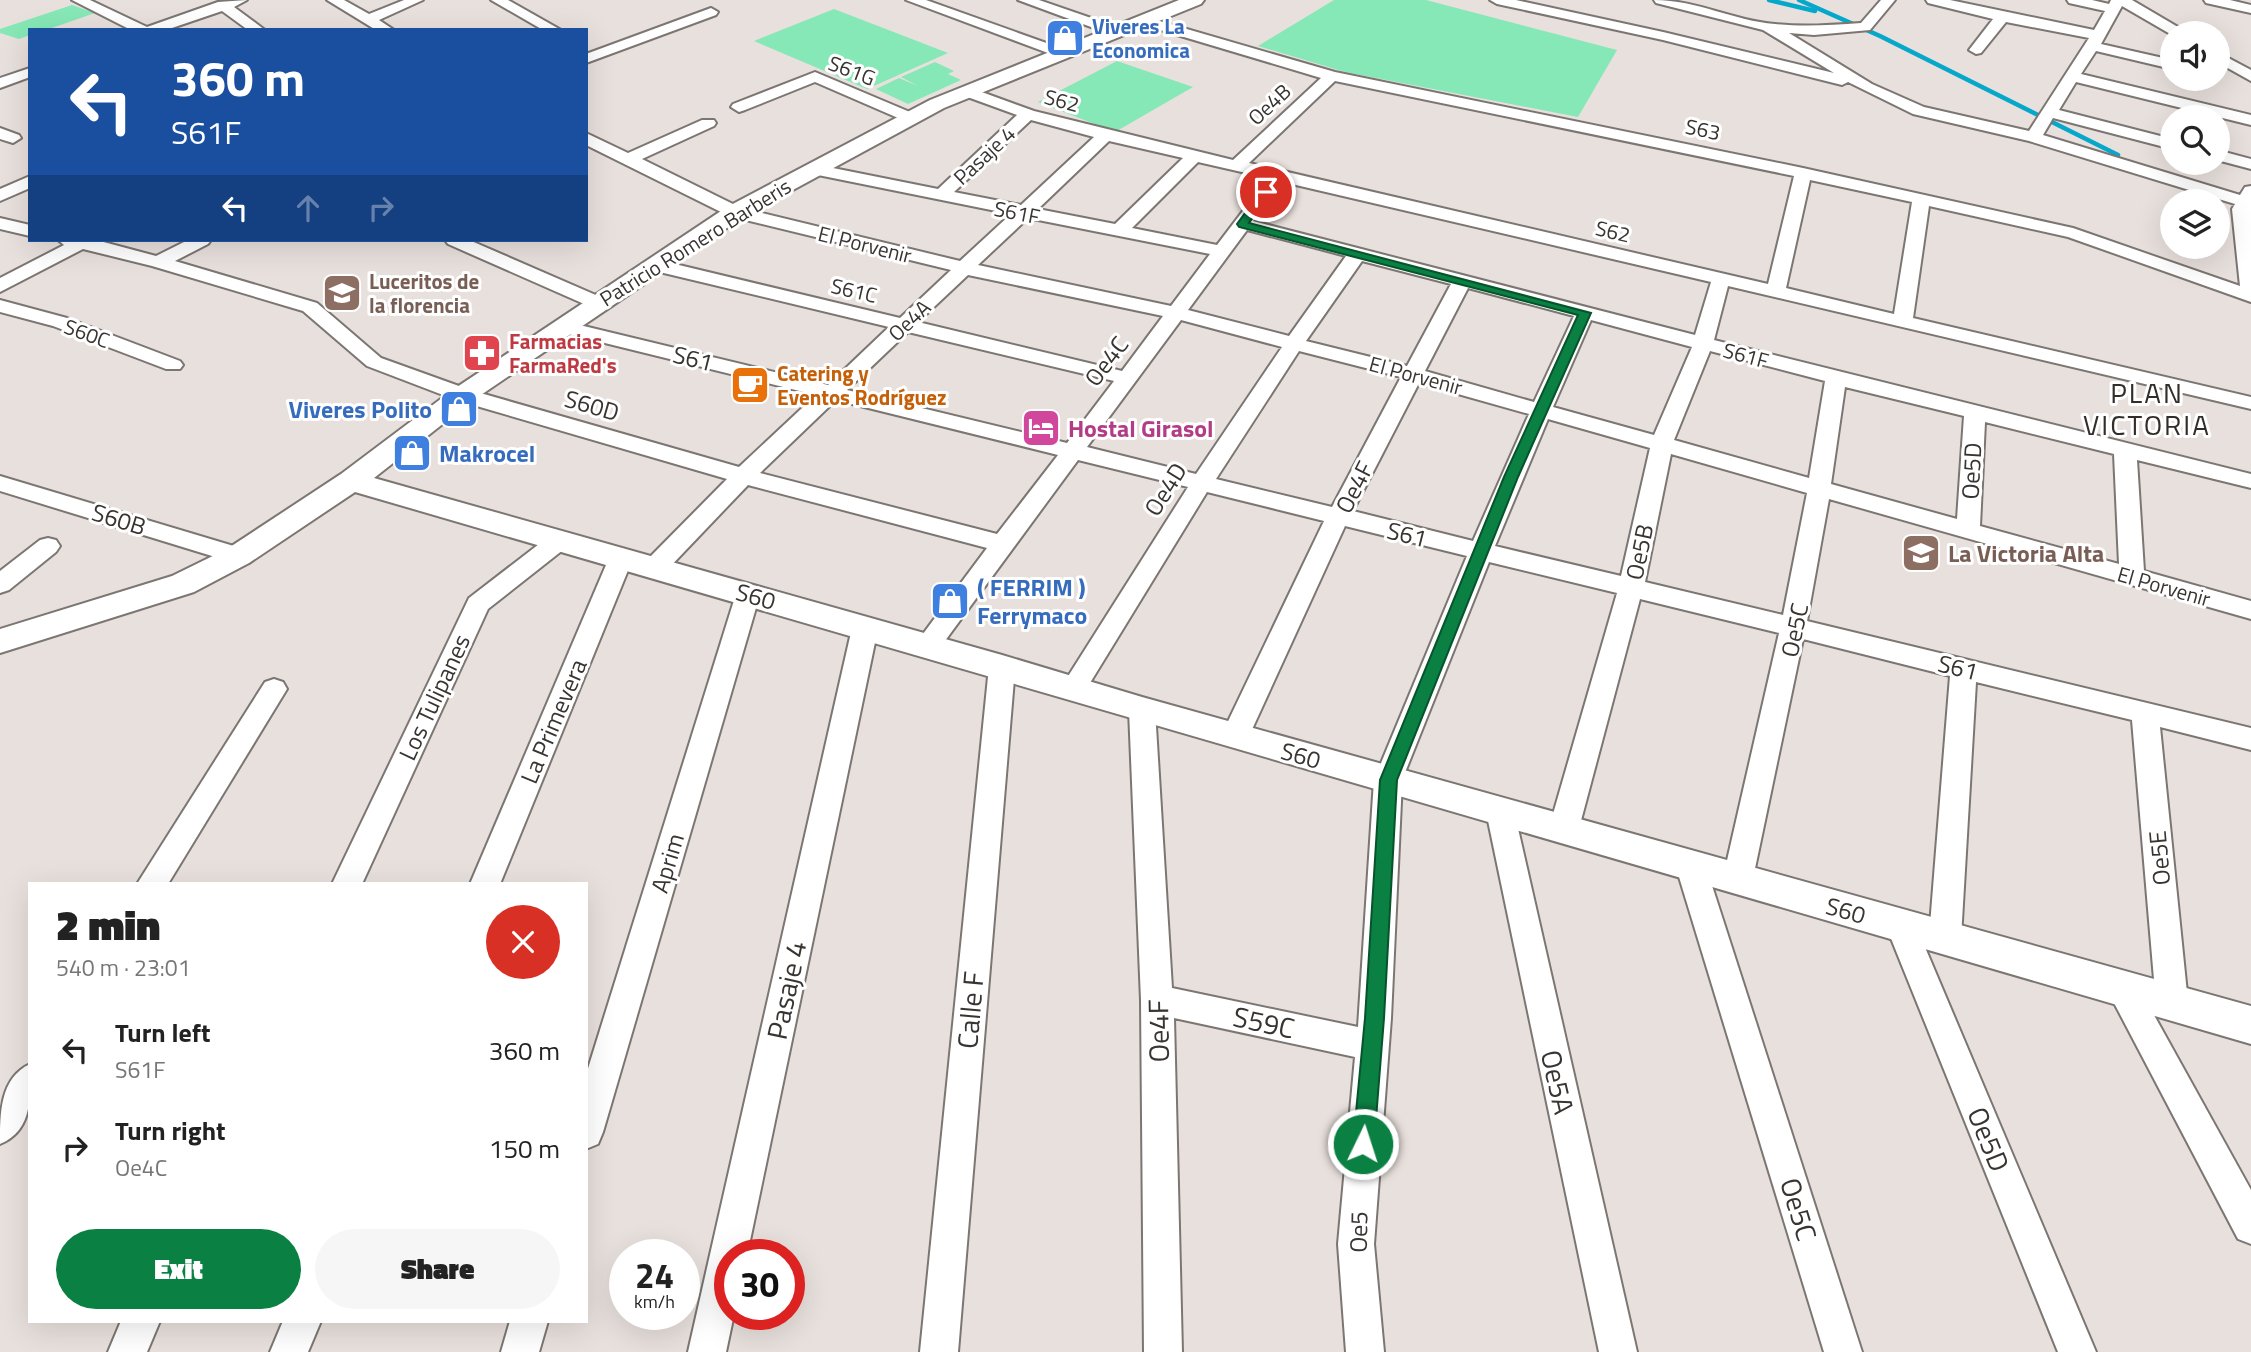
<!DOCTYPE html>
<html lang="en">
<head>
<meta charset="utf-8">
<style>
  :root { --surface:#fff; --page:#f6f6f6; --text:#222; --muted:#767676; --accent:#0b8043 }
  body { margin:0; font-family:"Titillium Web",sans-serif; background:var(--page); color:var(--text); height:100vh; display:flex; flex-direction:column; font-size:26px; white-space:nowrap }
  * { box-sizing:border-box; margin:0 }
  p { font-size:23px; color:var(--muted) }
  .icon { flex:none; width:38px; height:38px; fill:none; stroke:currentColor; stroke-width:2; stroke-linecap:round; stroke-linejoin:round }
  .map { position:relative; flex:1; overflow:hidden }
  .sheet { position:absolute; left:28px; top:882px; width:560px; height:441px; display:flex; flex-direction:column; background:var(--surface); border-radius:0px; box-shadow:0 7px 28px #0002 }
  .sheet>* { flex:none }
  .banner { position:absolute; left:28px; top:28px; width:560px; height:214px; border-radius:0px; box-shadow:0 7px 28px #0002; background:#1a4fa0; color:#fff; overflow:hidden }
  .controls { position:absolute; left:2160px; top:21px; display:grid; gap:14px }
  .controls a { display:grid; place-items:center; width:70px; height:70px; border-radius:50%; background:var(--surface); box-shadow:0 7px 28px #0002; font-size:35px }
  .speed { position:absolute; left:609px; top:1239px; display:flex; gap:14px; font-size:35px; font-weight:700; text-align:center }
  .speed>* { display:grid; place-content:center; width:91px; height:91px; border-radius:50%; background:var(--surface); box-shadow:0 7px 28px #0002; line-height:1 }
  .speed small { font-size:18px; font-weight:400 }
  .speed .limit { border:10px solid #d22; background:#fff; color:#111 }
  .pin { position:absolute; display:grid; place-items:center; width:60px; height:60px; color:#fff; margin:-30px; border:4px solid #fff; border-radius:50%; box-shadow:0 2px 7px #0007 }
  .me { position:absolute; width:77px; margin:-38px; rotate:4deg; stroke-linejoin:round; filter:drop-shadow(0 0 5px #0008) }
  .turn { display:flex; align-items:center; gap:24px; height:147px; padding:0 28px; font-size:32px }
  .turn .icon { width:91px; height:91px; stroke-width:2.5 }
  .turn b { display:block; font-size:49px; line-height:60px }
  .lanes { display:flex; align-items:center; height:66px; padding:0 28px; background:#0003; justify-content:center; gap:35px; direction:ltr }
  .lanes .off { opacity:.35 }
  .round { display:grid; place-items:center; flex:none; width:74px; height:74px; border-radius:37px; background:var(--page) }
  .head { display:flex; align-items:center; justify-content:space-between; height:119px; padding:0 28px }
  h1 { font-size:42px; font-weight:800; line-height:52px }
  .primary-button { display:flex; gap:14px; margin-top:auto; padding:14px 28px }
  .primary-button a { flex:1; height:80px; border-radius:42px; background:var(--accent); color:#fff; font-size:28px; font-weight:800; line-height:80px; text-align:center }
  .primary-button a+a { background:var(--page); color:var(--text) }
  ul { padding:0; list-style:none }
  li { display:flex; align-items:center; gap:21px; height:98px; padding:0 28px }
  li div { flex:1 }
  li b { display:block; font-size:26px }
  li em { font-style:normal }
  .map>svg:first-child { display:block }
  .green { fill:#86e8b6 }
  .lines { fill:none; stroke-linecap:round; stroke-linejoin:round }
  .stream { stroke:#05a8cb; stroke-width:4.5 }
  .minor-casing { stroke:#7c7672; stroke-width:4 }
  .tertiary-casing { stroke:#7c7672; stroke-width:4 }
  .minor { fill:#fff; fill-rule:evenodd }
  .tertiary { fill:#fff; fill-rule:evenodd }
  .route { fill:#0b8043; stroke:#07532c; stroke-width:2 }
  .labels { text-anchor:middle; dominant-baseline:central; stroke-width:6; stroke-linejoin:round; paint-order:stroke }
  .far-shop-label { font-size:21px; font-weight:bold; fill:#366cbe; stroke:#fff; text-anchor:start }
  .far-street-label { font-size:21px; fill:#373432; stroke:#fff }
  .far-education-label { font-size:21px; font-weight:bold; fill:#785e54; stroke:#fff; text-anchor:start }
  .far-health-label { font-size:21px; font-weight:bold; fill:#be3a42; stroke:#fff; text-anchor:start }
  .far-food-label { font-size:21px; font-weight:bold; fill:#c56008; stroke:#fff; text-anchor:start }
  .street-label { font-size:24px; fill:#373432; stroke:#fff }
  .shop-label { font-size:24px; font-weight:bold; fill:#366cbe; stroke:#fff; text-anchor:start }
  .hotel-label { font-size:24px; font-weight:bold; fill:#b23c85; stroke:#fff; text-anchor:start }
  .education-label { font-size:24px; font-weight:bold; fill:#785e54; stroke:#fff; text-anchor:start }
  .quarter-label { font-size:28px; letter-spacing:2px; fill:#332d2a; stroke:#fff }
  .near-street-label { font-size:28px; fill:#373432; stroke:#fff }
</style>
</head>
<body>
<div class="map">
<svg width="2251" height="1352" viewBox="0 0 2251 1352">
  <rect width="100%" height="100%" fill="#e8e0dc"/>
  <!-- green -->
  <g class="green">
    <polygon points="1334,0 1426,0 1617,50 1578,117 1345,72 1258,46"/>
    <polygon points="72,5 95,13 46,30 30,30 30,35 19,39 0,33 0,29"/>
    <polygon points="834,9 948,53 867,89 754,41"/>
    <polygon points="1117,61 1193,87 1115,132 1038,102"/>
    <polygon points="935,62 954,71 948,74 961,80 908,104 876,89 899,78 918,86 901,77"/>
  </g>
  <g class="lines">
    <!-- stream -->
    <g class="stream">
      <polyline points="1769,0 1815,11"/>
      <polyline points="1799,0 1880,36 2118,155"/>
    </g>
    <!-- minor casing -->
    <g class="minor-casing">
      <g id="minor">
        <polygon points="72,0 90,0 147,27 218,2 247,0 234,7 265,30 248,30 222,11 166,30 131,30"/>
        <polygon points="327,0 344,0 369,14 404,0 423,0 379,20 394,30 376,30"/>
        <polygon points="491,0 508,0 561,30 543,30"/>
        <polygon points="906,0 926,0 1066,50 1068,53 1061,57 1056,56"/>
        <polygon points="1018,0 1039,0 1120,28 1122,31 1120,34 1110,34"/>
        <path d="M 1490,0 L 1516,0 L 1663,32 L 1834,73 L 1763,30 L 1656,3 L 1654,0 C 1698,0 1734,21 1775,24 C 1804,27 1832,25 1861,23 L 1881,0 L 1895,0 L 1870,30 L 1814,35 L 1789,33 L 1872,84 L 1924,107 L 2029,131 L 2089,38 L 2006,22 L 1981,53 L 1976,54 L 1969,50 L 1993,19 L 1928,3 L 1926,0 L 1950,0 L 2094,30 L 2105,11 L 2069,3 L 2067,0 L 2092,0 L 2109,4 L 2111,0 L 2132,0 L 2183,30 L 2185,33 L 2172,33 L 2172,35 L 2122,6 L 2101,44 L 2172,60 L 2172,69 L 2096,51 L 2081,74 L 2251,115 L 2251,125 L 2076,82 L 2059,110 L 2172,139 L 2172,149 L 2053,118 L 2043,135 L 2240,195 L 2245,187 L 2251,186 L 2251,302 L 2068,237 L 1929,206 L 1913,318 L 2251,397 L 2251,409 L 1728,286 L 1714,340 L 2251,474 L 2251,488 L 2137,460 L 2144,571 L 2251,601 L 2251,619 L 1829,499 L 1807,621 L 2251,728 L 2251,750 L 2160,727 L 2188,1003 L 2183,1014 L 2172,1018 L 2161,1014 L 2156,1003 L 2132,720 L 1976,682 L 1961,938 L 1956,948 L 1945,952 L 1934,948 L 1929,938 L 1950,676 L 1803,639 L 1753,878 L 1749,887 L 1738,891 L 1727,887 L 1723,878 L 1779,633 L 1640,599 L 1579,828 L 1574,837 L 1564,840 L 1554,837 L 1549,828 L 1617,593 L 1489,562 L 1402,780 L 1391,1018 L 1374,1244 L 1384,1352 L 1346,1352 L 1338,1244 L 1355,1057 L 1174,1018 L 1182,1352 L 1144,1352 L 1141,1000 L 1129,710 L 1132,703 L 1142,700 L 1152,703 L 1155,710 L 1172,988 L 1358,1027 L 1374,780 L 1467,556 L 1345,526 L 1249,736 L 1245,744 L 1235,747 L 1225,744 L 1221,736 L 1324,521 L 1207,492 L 1082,696 L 1073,699 L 1064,696 L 1060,689 L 1188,487 L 1078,460 L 936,653 L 927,655 L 918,653 L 914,646 L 987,548 L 748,485 L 664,573 L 655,575 L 646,573 L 643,567 L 646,561 L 727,479 L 456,400 L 367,366 L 303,311 L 152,266 L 83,249 L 0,292 L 0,278 L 64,245 L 58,240 L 96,240 L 156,256 L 188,240 L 211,240 L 208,244 L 175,261 L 317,303 L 381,358 L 470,390 L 739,467 L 816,395 L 556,331 L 553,327 L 556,323 L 563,321 L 828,385 L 889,327 L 647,269 L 645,265 L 654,259 L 900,318 L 951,270 L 729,216 L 586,145 L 586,133 L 628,153 L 702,120 L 714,120 L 716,123 L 714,126 L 642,159 L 741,208 L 960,261 L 1011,214 L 813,174 L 805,169 L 813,164 L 938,189 L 1017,115 L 962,95 L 960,92 L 968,87 L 1034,111 L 1233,160 L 1321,78 L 1137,23 L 1135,20 L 1142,16 L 1335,72 L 1803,168 L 2073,228 L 2240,286 L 2232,209 L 2235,204 L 2029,141 L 1913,114 L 1848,82 L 1842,85 L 1663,40 L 1497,4 ZM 1335,81 L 1794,176 L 1768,284 L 1249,163 ZM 1031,120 L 1094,137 L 1021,205 L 954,192 ZM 1109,141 L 1183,158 L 1115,224 L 1038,209 ZM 1198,162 L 1268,178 L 1217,245 L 1132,228 ZM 1810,180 L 1912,202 L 1894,314 L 1786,288 ZM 1283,182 L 1711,282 L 1695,335 L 1253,221 ZM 1028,218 L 1210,254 L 1171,306 L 978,265 ZM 1247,230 L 1346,256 L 1289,336 L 1188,310 ZM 1362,261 L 1451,284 L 1407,366 L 1306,341 ZM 968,275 L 1163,316 L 1122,371 L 918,322 ZM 1468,288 L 1574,316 L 1534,402 L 1425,371 ZM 1181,320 L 1282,347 L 1196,474 L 1087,447 ZM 1591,320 L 1692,347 L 1654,435 L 1553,407 ZM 908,332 L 1114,381 L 1067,443 L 847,390 ZM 1299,351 L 1401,377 L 1332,507 L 1216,479 ZM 1710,351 L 1825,381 L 1809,478 L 1674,440 ZM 1419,383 L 1529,414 L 1473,541 L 1353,511 ZM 1845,387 L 1964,416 L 1957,519 L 1831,484 ZM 836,400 L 1058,455 L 997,534 L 760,473 ZM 1548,419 L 1650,448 L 1621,576 L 1495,546 ZM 1985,422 L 2114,454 L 2119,564 L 1980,526 ZM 1671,454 L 1807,493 L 1783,615 L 1645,582 Z"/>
        <polygon points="2204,0 2230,0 2251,5 2251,13 2206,3"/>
        <polygon points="711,8 718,12 716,15 586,63 586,54"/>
        <polygon points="2217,52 2251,70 2251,81 2217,62"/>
        <polygon points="30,68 30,77 0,88 0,78"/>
        <polygon points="815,72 917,115 919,118 911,123 905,121 815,82 745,110 739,112 731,107 733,104"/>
        <polygon points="0,128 19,135 21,138 13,143 0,139"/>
        <polygon points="2217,150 2251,159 2251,169 2217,160"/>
        <polygon points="30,176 30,188 0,201 0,189"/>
        <polygon points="0,218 30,225 30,236 0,229"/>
        <polygon points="445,240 469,240 605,299 608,303 598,309 591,307 448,244"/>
        <polygon points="0,300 67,318 180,361 183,365 180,369 166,369 53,326 0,312"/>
        <polygon points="0,476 247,550 250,556 247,562 238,564 0,491"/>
        <polygon points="560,532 568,534 572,540 568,546 488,609 362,884 332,884 469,598 552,534"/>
        <polygon points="48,538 56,540 60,546 56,552 9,590 0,593 0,571 40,540"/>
        <polygon points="621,550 630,552 633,558 500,884 470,884 609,558 612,552"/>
        <polygon points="748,585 757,588 760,594 603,1132 598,1144 586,1149 586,1075 736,594 739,588"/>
        <polygon points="865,619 874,621 878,628 747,1255 730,1255 730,1314 734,1314 726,1352 688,1352 852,628 856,621"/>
        <polygon points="1002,657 1011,660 1015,667 958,1352 920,1352 989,667 993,660"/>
        <polygon points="274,679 283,682 287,689 168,884 137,884 265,682"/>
        <polygon points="1500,799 1510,803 1514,811 1637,1352 1599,1352 1486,811 1490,803"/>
        <polygon points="1691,854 1702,858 1706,867 1862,1352 1824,1352 1676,867 1680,858"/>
        <polygon points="1901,912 1912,916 1916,926 2096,1352 2058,1352 1886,926 1890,916"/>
        <polygon points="2123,974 2134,979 2251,1190 2251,1244 2238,1239 2112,999 2107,989 2112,979"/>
        <path d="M 30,1064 C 30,1095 34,1130 0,1144 C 0,1113 0,1078 30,1064 Z"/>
        <polygon points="121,1321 160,1321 147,1352 108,1352"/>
        <polygon points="283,1321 321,1321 308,1352 270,1352"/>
        <polygon points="510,1321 548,1321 539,1352 501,1352"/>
      </g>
    </g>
    <!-- tertiary casing -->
    <g class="tertiary-casing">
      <polygon id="tertiary" points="1179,0 1204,0 1201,4 944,108 743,217 472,401 374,478 1002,655 1142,697 2251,1006 2251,1044 355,492 249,563 194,592 0,653 0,629 172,576 227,549 341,474 454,389 727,207 930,100"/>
    </g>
    <!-- minor -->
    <use href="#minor" class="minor"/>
    <!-- tertiary -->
    <use href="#tertiary" class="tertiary"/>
  </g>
  <!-- route -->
  <polygon class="route" points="1262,190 1271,192 1249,223 1591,313 1518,477 1397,780 1384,1018 1374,1144 1371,1152 1363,1155 1356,1152 1353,1144 1365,1018 1380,780 1504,477 1578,315 1239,227 1237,224"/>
  <!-- icons -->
  <defs>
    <g id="shop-square" transform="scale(2.0125)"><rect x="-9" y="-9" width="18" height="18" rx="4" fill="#3f7fe0" stroke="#fff"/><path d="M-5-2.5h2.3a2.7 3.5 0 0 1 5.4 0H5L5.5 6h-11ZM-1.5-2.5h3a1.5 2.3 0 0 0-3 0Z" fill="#fff"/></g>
    <g id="school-square" transform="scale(2.0125)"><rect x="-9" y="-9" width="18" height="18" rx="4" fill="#8d6e63" stroke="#fff"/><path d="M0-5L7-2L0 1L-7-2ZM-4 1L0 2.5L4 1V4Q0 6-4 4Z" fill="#fff"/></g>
    <g id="pharmacy-square" transform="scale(2.0125)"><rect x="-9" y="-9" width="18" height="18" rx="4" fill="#e0444e" stroke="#fff"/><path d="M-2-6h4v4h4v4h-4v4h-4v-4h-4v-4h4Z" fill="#fff"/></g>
    <g id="cafe-square" transform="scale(2.0125)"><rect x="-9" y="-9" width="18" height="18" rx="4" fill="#e8710a" stroke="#fff"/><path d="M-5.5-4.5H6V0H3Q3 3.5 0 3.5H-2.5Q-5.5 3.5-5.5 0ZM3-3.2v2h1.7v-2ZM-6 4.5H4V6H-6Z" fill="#fff"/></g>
    <g id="hotel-square" transform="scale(2.0125)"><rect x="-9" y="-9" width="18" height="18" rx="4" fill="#d1479c" stroke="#fff"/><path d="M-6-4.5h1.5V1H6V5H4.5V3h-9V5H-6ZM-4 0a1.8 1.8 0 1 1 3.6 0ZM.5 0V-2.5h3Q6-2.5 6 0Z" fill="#fff"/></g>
  </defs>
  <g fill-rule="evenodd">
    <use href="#shop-square" x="1065" y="38"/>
    <use href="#school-square" x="342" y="293"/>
    <use href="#pharmacy-square" x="482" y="353"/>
    <use href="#cafe-square" x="750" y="385"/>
    <use href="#shop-square" x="459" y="409"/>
    <use href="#hotel-square" x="1041" y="428"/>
    <use href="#shop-square" x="412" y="453"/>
    <use href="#school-square" x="1921" y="553"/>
    <use href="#shop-square" x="950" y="601"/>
  </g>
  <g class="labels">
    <!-- far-shop labels -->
    <g class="far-shop-label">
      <text x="1092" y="26">Viveres La<tspan x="1092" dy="24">Economica</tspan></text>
    </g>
    <!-- far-street labels -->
    <g class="far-street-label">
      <text transform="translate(852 70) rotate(21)">S61G</text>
      <text transform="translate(1062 100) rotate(15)">S62</text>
      <text transform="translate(1269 104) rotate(-43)">Oe4B</text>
      <text transform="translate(1703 129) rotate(12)">S63</text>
      <text transform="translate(984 155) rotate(-43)">Pasaje 4</text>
      <text transform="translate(1017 212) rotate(11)">S61F</text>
      <text transform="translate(1613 231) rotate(13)">S62</text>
      <text transform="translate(695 242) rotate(-32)">Patricio Romero Barberis</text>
      <text transform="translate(865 244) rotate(14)">El Porvenir</text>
      <text transform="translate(854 290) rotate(13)">S61C</text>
      <text transform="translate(909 320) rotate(-43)">Oe4A</text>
      <text transform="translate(87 333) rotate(20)">S60C</text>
      <text transform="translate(1746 355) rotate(15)">S61F</text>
      <text transform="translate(1416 375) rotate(15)">El Porvenir</text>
      <text transform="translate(2164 586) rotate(16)">El Porvenir</text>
    </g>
    <!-- far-education labels -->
    <g class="far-education-label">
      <text x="369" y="281">Luceritos de<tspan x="369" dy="24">la florencia</tspan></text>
    </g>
    <!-- far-health labels -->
    <g class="far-health-label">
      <text x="509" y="341">Farmacias<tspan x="509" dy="24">FarmaRed's</tspan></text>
    </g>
    <!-- far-food labels -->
    <g class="far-food-label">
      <text x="777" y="373">Catering y<tspan x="777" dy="24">Eventos Rodríguez</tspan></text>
    </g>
    <!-- street labels -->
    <g class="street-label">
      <text transform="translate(693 358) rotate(14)">S61</text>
      <text transform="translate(1106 361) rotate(-53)">Oe4C</text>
      <text transform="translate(592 405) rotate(16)">S60D</text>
      <text transform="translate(1971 471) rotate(-87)">Oe5D</text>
      <text transform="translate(1354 487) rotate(-63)">Oe4F</text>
      <text transform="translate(1165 489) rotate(-58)">Oe4D</text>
      <text transform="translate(119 519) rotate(17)">S60B</text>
      <text transform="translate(1407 534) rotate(14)">S61</text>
      <text transform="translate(1639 552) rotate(-78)">Oe5B</text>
      <text transform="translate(756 596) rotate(16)">S60</text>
      <text transform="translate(1794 630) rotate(-78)">Oe5C</text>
      <text transform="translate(1958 667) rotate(14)">S61</text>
      <text transform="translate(434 697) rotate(-65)">Los Tulipanes</text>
      <text transform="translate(553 721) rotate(-67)">La Primevera</text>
      <text transform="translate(1301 755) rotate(16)">S60</text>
      <text transform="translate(2159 858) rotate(-95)">Oe5E</text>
      <text transform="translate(667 863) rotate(-73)">Aprim</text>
      <text transform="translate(1846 910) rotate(16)">S60</text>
      <text transform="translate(1358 1232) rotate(-89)">Oe5</text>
    </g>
    <!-- shop labels -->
    <g class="shop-label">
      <text x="432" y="409" text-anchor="end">Viveres Polito</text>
      <text x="439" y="453">Makrocel</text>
      <text x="977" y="587">( FERRIM )<tspan x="977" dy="28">Ferrymaco</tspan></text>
    </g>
    <!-- hotel labels -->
    <g class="hotel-label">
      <text x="1068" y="428">Hostal Girasol</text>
    </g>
    <!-- education labels -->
    <g class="education-label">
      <text x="1948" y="553">La Victoria Alta</text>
    </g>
    <!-- quarter labels -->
    <g class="quarter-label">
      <text x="2147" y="392">PLAN<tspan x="2147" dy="32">VICTORIA</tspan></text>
    </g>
    <!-- near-street labels -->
    <g class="near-street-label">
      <text transform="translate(786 990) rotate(-78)">Pasaje 4</text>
      <text transform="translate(970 1010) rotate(-85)">Calle F</text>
      <text transform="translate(1264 1022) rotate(12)">S59C</text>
      <text transform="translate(1158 1031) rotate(-91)">Oe4F</text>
      <text transform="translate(1558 1082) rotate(77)">Oe5A</text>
      <text transform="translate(1989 1139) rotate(68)">Oe5D</text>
      <text transform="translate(1799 1209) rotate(73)">Oe5C</text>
    </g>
  </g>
</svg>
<div class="controls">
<a><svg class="icon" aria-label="sound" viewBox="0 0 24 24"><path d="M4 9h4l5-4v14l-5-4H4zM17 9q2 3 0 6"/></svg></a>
<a><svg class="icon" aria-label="search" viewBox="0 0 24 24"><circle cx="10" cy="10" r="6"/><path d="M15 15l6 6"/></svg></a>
<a><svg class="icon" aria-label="layers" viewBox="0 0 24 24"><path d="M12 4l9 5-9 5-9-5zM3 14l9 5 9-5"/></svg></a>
</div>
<div class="speed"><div>24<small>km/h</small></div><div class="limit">30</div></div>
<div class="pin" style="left:1266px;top:192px;background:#d93025"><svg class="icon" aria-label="arrive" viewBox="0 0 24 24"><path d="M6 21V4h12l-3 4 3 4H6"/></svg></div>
<svg class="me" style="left:1363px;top:1144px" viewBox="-20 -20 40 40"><circle r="17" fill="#0b8043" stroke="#fff" stroke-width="3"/><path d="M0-11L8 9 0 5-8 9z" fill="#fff"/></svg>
<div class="banner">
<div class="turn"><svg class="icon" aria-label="left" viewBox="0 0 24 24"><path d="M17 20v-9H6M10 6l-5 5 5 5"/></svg><div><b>360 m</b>S61F</div></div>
<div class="lanes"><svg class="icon" aria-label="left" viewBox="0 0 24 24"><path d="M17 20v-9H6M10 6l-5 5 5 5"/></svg><svg class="icon off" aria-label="ahead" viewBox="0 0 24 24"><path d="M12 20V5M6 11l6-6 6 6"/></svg><svg class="icon off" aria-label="right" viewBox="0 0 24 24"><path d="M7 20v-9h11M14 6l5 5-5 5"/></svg></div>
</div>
<section class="sheet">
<div class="head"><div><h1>2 min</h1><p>540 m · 23:01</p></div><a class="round" style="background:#d93025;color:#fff"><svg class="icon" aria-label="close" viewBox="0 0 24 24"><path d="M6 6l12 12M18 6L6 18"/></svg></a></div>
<ul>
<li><svg class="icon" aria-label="left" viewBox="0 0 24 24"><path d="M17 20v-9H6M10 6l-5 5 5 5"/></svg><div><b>Turn left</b><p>S61F</p></div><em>360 m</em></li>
<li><svg class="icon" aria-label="right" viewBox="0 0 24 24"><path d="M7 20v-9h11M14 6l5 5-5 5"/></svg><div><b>Turn right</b><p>Oe4C</p></div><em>150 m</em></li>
</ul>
<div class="primary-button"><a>Exit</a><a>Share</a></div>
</section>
</div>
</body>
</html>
